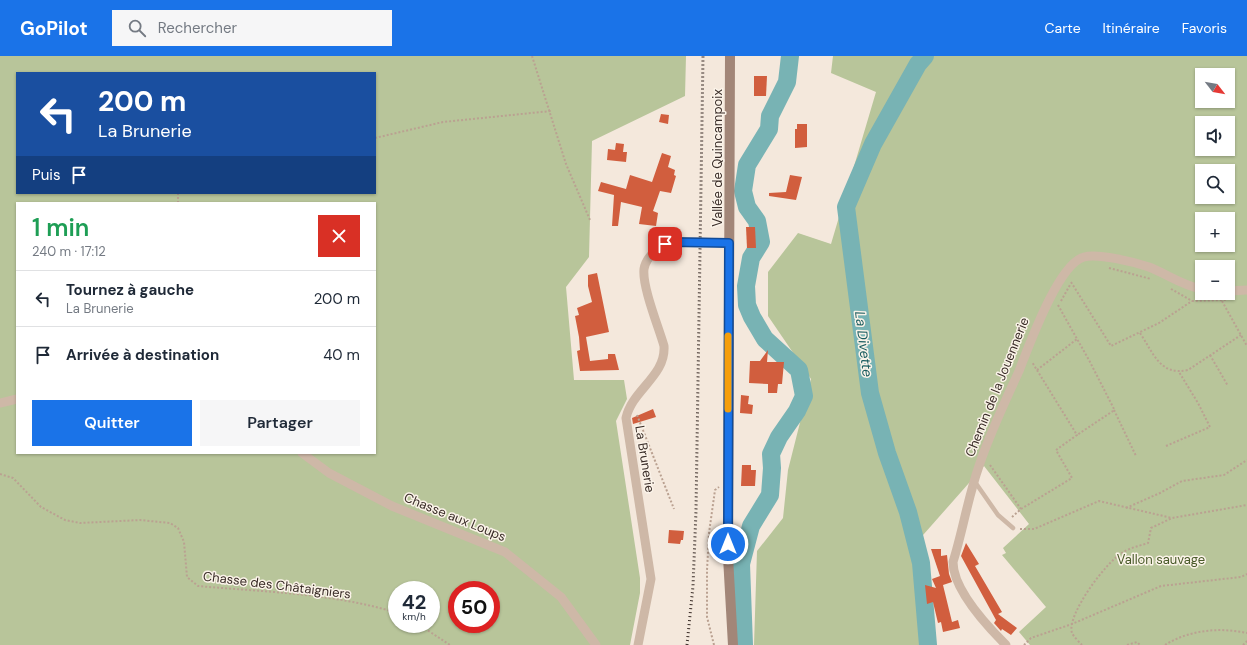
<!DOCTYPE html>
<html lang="fr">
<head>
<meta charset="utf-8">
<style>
  :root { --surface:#fff; --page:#f6f6f7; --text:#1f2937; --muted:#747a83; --line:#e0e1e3; --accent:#1a73e8 }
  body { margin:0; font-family:"DM Sans",sans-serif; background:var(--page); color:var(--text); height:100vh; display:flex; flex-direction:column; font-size:15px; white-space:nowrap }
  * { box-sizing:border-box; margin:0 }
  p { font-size:13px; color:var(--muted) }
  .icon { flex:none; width:22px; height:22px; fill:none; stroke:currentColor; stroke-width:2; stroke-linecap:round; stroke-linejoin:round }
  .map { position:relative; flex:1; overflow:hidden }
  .panel { position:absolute; left:16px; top:146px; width:360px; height:252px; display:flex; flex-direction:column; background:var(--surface); border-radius:0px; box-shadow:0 1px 3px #0004 }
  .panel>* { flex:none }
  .banner { position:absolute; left:16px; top:16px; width:360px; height:122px; border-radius:0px; box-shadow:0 1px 3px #0004; background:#1a4fa0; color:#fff; overflow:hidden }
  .needle { width:26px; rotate:121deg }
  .fabs { position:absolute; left:1195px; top:12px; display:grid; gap:8px }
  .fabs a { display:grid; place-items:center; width:40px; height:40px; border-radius:0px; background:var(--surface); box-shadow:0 1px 3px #0004; font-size:20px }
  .speed { position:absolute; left:388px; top:525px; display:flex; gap:8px; font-size:20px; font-weight:700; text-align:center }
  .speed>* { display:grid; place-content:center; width:52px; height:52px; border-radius:50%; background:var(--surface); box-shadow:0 1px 3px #0004; line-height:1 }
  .speed small { font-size:10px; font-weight:400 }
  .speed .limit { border:6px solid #d22; background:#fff; color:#111 }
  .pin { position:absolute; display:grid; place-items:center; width:34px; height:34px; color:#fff; margin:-17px; border-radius:8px; box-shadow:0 2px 6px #0006 }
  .me { position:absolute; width:44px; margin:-22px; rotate:0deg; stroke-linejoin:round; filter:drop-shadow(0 0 3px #0008) }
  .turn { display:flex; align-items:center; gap:14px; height:84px; padding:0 16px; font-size:18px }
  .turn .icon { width:52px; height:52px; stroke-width:2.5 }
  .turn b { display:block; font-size:28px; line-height:34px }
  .then { display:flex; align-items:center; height:38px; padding:0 16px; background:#0003; gap:8px; font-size:15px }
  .round { display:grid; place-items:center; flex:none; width:42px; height:42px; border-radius:0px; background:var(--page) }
  .head { display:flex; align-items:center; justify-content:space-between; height:68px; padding:0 16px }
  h1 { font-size:24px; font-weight:600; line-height:30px; color:#1e9e55 }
  .cta { display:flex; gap:8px; margin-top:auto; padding:8px 16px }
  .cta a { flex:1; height:46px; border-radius:0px; background:var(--accent); color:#fff; font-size:16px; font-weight:600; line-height:46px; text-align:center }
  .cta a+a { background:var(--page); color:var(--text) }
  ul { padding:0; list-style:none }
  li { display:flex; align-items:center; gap:12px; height:56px; padding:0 16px; border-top:1px solid var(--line) }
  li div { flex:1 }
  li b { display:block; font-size:15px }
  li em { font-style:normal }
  header { display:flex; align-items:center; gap:24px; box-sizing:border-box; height:56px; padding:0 20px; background:var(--accent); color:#fff }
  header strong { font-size:19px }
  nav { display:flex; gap:22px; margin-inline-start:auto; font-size:14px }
  .search { width:280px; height:36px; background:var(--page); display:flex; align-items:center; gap:10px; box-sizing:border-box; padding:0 14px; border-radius:0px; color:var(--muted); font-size:15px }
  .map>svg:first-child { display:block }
  .green { fill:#b8c59a; fill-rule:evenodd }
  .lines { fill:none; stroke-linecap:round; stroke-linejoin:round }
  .river { stroke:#78b3b4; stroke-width:18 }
  .building { fill:#d15e3e }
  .path { stroke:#baa191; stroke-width:2; stroke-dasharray:2 2; stroke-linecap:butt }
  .service { stroke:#ceb8a7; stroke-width:4.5 }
  .minor { stroke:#ceb8a7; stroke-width:9 }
  .secondary { stroke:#a28678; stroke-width:10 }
  .rail { stroke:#3a2d28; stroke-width:3; stroke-dasharray:1 3; stroke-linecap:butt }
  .route-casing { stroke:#114b97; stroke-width:10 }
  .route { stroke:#1a73e8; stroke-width:7 }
  .slow { stroke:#f59e0b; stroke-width:7 }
  .labels { text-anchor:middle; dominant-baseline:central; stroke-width:3; stroke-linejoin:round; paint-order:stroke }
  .street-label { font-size:13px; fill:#3a2d28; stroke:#fbf3e9 }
  .park-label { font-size:13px; fill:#495a29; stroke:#fbf3e9 }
  .water-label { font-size:14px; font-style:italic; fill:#195c5f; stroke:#fbf3e9 }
</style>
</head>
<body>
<header>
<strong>GoPilot</strong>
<div class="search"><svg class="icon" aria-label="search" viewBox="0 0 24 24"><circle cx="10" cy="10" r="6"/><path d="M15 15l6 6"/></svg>Rechercher</div>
<nav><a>Carte</a><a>Itinéraire</a><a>Favoris</a></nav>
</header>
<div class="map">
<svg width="1247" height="589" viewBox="0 0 1247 589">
  <rect width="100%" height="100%" fill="#f4e8dc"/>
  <!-- green -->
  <g class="green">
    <path d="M 0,0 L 686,0 L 685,40 L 592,85 L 589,201 L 566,231 L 574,324 L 624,324 L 627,343 L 616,365 L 640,522 L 640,537 L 630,589 L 0,589 ZM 17,17 L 375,17 L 375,137 L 17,137 ZM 17,147 L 375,147 L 375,397 L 17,397 ZM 397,534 L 431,534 L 431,568 L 397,568 ZM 457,534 L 491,534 L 491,568 L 457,568 Z"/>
    <path d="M 833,0 L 1247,0 L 1247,589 L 1030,589 L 1019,576 L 1046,551 L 1002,499 L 1006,497 L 1003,492 L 1029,468 L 984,410 L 916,487 L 935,589 L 754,589 L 757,495 L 783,462 L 788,414 L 811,323 L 768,260 L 768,216 L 798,177 L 831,188 L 876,36 L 831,17 ZM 1202,19 L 1228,19 L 1228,45 L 1202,45 ZM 1202,67 L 1228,67 L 1228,93 L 1202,93 ZM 1202,115 L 1228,115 L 1228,141 L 1202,141 ZM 1202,163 L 1228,163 L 1228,189 L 1202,189 ZM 1202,211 L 1228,211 L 1228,237 L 1202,237 Z"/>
  </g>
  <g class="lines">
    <!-- river -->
    <g class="river">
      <polyline points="925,0 918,8 873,88 846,151 870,337 887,397 908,456 921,507 928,589"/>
      <polyline points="744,589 741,508 751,470 770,439 772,412 771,398 779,381 797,355 804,340 799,314 765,283 752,261 747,249 746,230 751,202 761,186 757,165 747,151 743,135 747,109 769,73 770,60 787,26 790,0"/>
    </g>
  </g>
  <!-- building -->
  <g class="building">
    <polygon points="754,20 767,20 766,40 754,40"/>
    <polygon points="661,58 669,59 668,68 659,66"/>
    <polygon points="797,68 807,68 807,91 795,92 795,73 797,73"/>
    <polygon points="616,87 624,88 623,96 627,96 626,106 607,104 608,93 615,94"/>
    <polygon points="662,97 671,100 668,111 675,114 674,119 676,120 671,137 660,135 653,155 658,157 656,170 639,168 642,151 621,146 618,170 612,170 614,139 598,135 601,126 626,133 630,119 652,126"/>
    <polygon points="790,119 802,121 796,144 769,140 769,137 786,136"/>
    <polygon points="746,171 755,171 756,192 747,192"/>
    <polygon points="597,217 609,276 586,281 590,305 608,303 608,298 615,298 619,314 580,315 577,295 580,294 579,281 575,260 579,259 577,252 592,246 588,230 588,219"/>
    <polygon points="768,294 767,306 784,306 782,328 778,328 777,337 768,337 768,328 749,327 750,305 760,305"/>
    <polygon points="741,339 749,340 748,348 753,349 752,358 740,357"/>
    <polygon points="653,353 656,361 633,368 632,362"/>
    <polygon points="744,409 751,409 751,414 756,414 755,430 741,430 742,409"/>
    <polygon points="669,474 684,475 683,484 681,484 680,488 668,487"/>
    <polygon points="966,487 979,508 975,510 1002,556 998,558 1017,572 1011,579 1002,573 1001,575 994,567 996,564 961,500"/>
    <polygon points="931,493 941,493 941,500 947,499 949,518 952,526 943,529 952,566 958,564 960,572 943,576 941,566 938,567 933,546 927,548 925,529 936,532 932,523 940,520"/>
  </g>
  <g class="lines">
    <!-- path -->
    <g class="path">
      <polyline points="532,0 566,108 590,164"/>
      <polyline points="375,82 443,66 551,55"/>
      <polyline points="178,137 178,147"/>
      <polyline points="1109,212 1151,223"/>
      <polyline points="1071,226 1111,290 1159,267 1192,245"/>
      <polyline points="1171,233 1192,245 1226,244"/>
      <polyline points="1061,245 1070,229"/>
      <polyline points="1222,245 1247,290"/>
      <polyline points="1058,249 1090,306 1114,353 1113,355 1077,379"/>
      <path d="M 1140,277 C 1154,298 1160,320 1188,314 L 1241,279"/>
      <polyline points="1210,299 1228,330"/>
      <polyline points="1037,314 1077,283"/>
      <polyline points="1114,354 1136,400"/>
      <polyline points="637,359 674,453"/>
      <polyline points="1166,390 1210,371 1198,347 1179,316"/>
      <polyline points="990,409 1021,453"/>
      <path d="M 0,418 L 13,422 L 41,451 L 65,464 L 80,467 L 140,464 L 170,467 L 178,472 L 184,486 L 187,521 L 198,530 C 264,536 334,537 397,557"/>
      <polyline points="1126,452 1160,437 1182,425 1224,419 1247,404"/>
      <polyline points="1012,461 1021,453 1072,422 1056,394 1077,379 1032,306"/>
      <polyline points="1020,473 1034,473 1099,445 1172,462"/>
      <polyline points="418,568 450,589"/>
      <polyline points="714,589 707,561 707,514 709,477 715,434 719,431"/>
      <polyline points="1024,589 1031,582 1072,568 1161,530 1241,521 1247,518"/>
      <path d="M 1082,589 C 1079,586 1074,581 1072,577 C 1066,559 1107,505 1122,497 C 1129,492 1139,490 1148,487 L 1151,472 L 1172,462 L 1247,449"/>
      <polyline points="1127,589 1137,586 1140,589"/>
      <path d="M 1165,589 C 1189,574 1219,571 1247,577"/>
      <polyline points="1243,589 1247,585"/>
    </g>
    <!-- service -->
    <polyline class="service" points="975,426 998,459 1013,472"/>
    <!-- minor -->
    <g class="minor">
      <polyline points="1228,235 1247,234"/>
      <polyline points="0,347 17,343"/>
      <polyline points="302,397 329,417 392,450 505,496 561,541 596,589"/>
      <path d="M 638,589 L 651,523 L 626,362 C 632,334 666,320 664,290 C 659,272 642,231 644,213 C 646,201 659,189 671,187 C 688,184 712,187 729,187"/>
      <path d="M 1006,589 C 987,570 953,534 953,506 C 963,474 968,441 979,410 C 990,377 1005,346 1019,315 C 1029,290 1058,208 1084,201 C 1098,197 1134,206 1149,211 C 1167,218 1183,230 1202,233"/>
    </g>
    <!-- secondary -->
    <polyline class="secondary" points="730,0 728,501 733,589"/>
    <!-- rail -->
    <polyline class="rail" points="687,589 693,530 696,455 703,0"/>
  </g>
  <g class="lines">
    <!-- route casing -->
    <g class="route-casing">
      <polyline id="route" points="665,188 671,186 729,187 728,488"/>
    </g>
    <!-- route -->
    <use href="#route" class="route"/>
    <!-- slow -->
    <polyline class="slow" points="728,353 728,280"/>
  </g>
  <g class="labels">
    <!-- street labels -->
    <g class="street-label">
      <text transform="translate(717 102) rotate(-90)">Vallée de Quincampoix</text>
      <text transform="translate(997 331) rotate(-68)">Chemin de la Jouennerie</text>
      <text transform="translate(645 403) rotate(81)">La Brunerie</text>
      <text transform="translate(455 461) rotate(22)">Chasse aux Loups</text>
      <text transform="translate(277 529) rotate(7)">Chasse des Châtaigniers</text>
    </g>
    <!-- park labels -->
    <g class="park-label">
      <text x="1161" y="503">Vallon sauvage</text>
    </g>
    <!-- water labels -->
    <g class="water-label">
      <text transform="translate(864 288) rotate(83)">La Divette</text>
    </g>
  </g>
</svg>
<div class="fabs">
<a><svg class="needle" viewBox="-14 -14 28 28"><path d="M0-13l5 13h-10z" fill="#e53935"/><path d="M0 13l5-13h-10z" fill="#747a83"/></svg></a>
<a><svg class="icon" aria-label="sound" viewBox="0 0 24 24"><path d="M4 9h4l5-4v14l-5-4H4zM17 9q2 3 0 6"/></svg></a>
<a><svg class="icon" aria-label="search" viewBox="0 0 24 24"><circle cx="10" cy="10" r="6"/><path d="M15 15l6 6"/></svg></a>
<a>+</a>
<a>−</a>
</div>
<div class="speed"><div>42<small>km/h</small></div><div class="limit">50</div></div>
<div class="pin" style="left:665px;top:188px;background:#d93025"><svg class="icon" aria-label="arrive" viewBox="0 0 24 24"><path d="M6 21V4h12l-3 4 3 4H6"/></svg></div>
<svg class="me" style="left:728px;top:488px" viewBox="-20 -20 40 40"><circle r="17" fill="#1a73e8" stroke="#fff" stroke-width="3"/><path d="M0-11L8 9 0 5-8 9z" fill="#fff"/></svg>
<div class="banner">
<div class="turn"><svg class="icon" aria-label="left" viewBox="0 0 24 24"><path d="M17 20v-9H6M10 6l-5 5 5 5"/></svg><div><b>200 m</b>La Brunerie</div></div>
<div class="then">Puis<svg class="icon" aria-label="arrive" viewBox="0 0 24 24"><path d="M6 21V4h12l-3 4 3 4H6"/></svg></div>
</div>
<section class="panel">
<div class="head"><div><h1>1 min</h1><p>240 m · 17:12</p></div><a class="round" style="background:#d93025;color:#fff"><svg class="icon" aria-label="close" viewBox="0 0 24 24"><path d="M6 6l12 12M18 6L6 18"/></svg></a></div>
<ul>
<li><svg class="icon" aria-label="left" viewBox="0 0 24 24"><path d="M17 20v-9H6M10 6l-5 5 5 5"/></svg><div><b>Tournez à gauche</b><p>La Brunerie</p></div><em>200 m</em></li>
<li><svg class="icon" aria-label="arrive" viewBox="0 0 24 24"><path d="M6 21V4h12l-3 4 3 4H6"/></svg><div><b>Arrivée à destination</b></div><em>40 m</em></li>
</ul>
<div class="cta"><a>Quitter</a><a>Partager</a></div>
</section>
</div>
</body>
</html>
